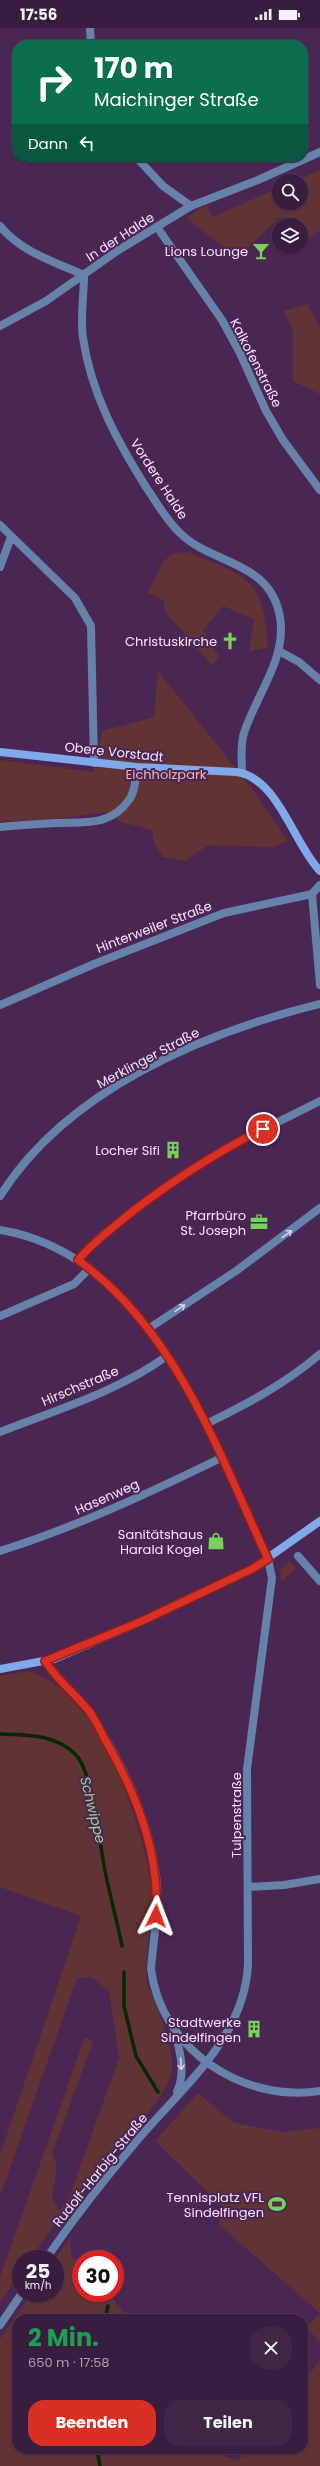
<!DOCTYPE html>
<html lang="de">
<head>
<meta charset="utf-8">
<style>
  :root { --surface:#381d3e; --page:#3f2645; --text:#f1f3f6; --muted:#aba2b0; --line:#523b58; --accent:#d93025 }
  body { margin:0; font-family:Poppins,sans-serif; background:var(--page); color:var(--text); height:100vh; display:flex; flex-direction:column; font-size:15px; white-space:nowrap }
  * { box-sizing:border-box; margin:0 }
  p { font-size:13px; color:var(--muted) }
  .icon { flex:none; width:22px; height:22px; fill:none; stroke:currentColor; stroke-width:2; stroke-linecap:round; stroke-linejoin:round }
  .map { position:relative; flex:1; overflow:hidden }
  .panel { position:absolute; left:12px; top:2286px; width:296px; height:140px; display:flex; flex-direction:column; background:var(--surface); border-radius:16px; box-shadow:0 1px 3px #0004,0 0 0 1px var(--line) }
  .panel>* { flex:none }
  .guide { position:absolute; left:12px; top:12px; width:296px; height:122px; border-radius:16px; box-shadow:0 1px 3px #0004,0 0 0 1px var(--line); background:#0b6e4f; color:#fff; overflow:hidden }
  .controls { position:absolute; left:272px; top:146px; display:grid; gap:8px }
  .controls a { display:grid; place-items:center; width:36px; height:36px; border-radius:50%; background:var(--surface); box-shadow:0 1px 3px #0004,0 0 0 1px var(--line); font-size:20px }
  .speed { position:absolute; left:12px; top:2222px; display:flex; gap:8px; font-size:20px; font-weight:700; text-align:center }
  .speed>* { display:grid; place-content:center; width:52px; height:52px; border-radius:50%; background:var(--surface); box-shadow:0 1px 3px #0004,0 0 0 1px var(--line); line-height:1 }
  .speed small { font-size:10px; font-weight:400 }
  .speed .limit { border:6px solid #d22; background:#fff; color:#111 }
  .pin { position:absolute; display:grid; place-items:center; width:34px; height:34px; color:#fff; margin:-17px; border:2px solid #fff; border-radius:50%; box-shadow:0 1px 4px #0007 }
  .me { position:absolute; width:44px; margin:-22px; rotate:3deg; stroke-linejoin:round; filter:drop-shadow(0 0 3px #0008) }
  .turn { display:flex; align-items:center; gap:14px; height:84px; padding:0 16px; font-size:18px }
  .turn .icon { width:52px; height:52px; stroke-width:2.5 }
  .turn b { display:block; font-size:28px; line-height:34px }
  .then { display:flex; align-items:center; height:38px; padding:0 16px; background:#0003; gap:8px; font-size:15px }
  .round { display:grid; place-items:center; flex:none; width:42px; height:42px; border-radius:16px; background:var(--page) }
  .head { display:flex; align-items:center; justify-content:space-between; height:68px; padding:0 16px }
  h1 { font-size:24px; font-weight:700; line-height:30px; color:#1e9e55 }
  .button { display:flex; gap:8px; margin-top:auto; padding:8px 16px }
  .button a { flex:1; height:46px; border-radius:16px; background:var(--accent); color:#fff; font-size:16px; font-weight:700; line-height:46px; text-align:center }
  .button a+a { background:var(--page); color:var(--text) }
  .status { display:flex; justify-content:space-between; align-items:center; height:28px; padding:0 20px; background:var(--surface); direction:ltr }
  .status svg { height:11px; fill:currentColor }
  .map>svg:first-child { display:block }
  .green { fill:#613334 }
  .lines { fill:none; stroke-linecap:round; stroke-linejoin:round }
  .stream { stroke:#072800; stroke-width:3.5 }
  .street { stroke:#6681aa; stroke-width:8 }
  .secondary { stroke:#7fa9ea; stroke-width:8 }
  .oneway { stroke:#dccfed }
  .route-casing { stroke:#8d1f18; stroke-width:10 }
  .route { stroke:#d93025; stroke-width:7 }
  .labels { text-anchor:middle; dominant-baseline:central; stroke-width:4; stroke-linejoin:round; paint-order:stroke }
  .street-label { font-size:13px; fill:#f9e3fe; stroke:#4a2753 }
  .poi-label { font-size:13px; fill:#f9e3fe; stroke:#4a2753; text-anchor:end }
  .park-label { font-size:13px; fill:#f2b1b1; stroke:#4a2753 }
  .water-label { font-size:14px; font-style:italic; fill:#95d484; stroke:#4a2753 }
</style>
</head>
<body>
<div class="status"><b>17:56</b><svg viewBox="0 0 49 12"><path d="M0 12V9h3v3zM5 12V6h3v6zM10 12V3h3v9zM15 12V0h3v12zM26 1h20v11H26zM47 4h2v5h-2z"/></svg></div>
<div class="map">
<svg width="320" height="2438" viewBox="0 0 320 2438">
  <rect width="100%" height="100%" fill="#4a2753"/>
  <!-- green -->
  <g class="green">
    <polygon points="320,142 320,202 303,216 301,197 287,197 280,189 237,230 186,190 207,177 212,189 279,160 279,175 301,175 301,153 295,153"/>
    <polygon points="308,276 320,300 320,366 293,353 293,304 284,283"/>
    <path d="M 188,524 C 248,550 263,548 268,619 L 249,624 L 254,591 L 223,578 L 203,602 L 219,629 L 212,637 L 166,585 L 163,572 L 148,565 L 164,533 L 173,525 Z"/>
    <polygon points="158,643 250,758 288,813 274,819 208,817 185,833 163,829 155,817 152,802 121,794 106,784 63,790 0,794 0,732 94,744 102,703 154,689"/>
    <polygon points="290,1533 296,1541 281,1553 280,1542"/>
    <path d="M 28,1643 C 97,1661 142,1794 151,1857 C 156,1889 143,1922 147,1954 C 147,1959 151,1964 153,1969 C 161,1991 179,2029 169,2052 C 159,2077 128,2108 110,2128 C 82,2161 55,2195 30,2231 L 21,2231 L 21,2244 L 0,2274 L 0,2249 L 85,2009 L 93,2014 L 52,2125 L 57,2138 L 52,2169 L 59,2183 L 69,2170 L 119,2030 L 109,1963 L 91,1949 L 77,1950 L 0,2168 L 0,2127 L 81,1888 L 0,1859 L 0,1648 Z"/>
    <polygon points="198,2065 234,2095 284,2104 320,2100 320,2285 218,2196 227,2183 155,2113"/>
    <polygon points="70,2210 71,2228 81,2238 81,2265 108,2265 130,2291 17,2291 17,2421 204,2421 238,2433 248,2421 303,2421 303,2355 320,2332 320,2438 0,2438 0,2311 32,2265 55,2265 55,2232"/>
    <polygon points="320,2285 320,2315 307,2299"/>
  </g>
  <g class="lines">
    <!-- stream -->
    <g class="stream">
      <path d="M 0,1706 C 27,1707 57,1706 77,1728 C 93,1747 100,1818 105,1843 C 110,1868 117,1893 122,1918"/>
      <polyline points="124,1944 124,1978 136,2028 158,2064"/>
      <polyline points="105,2291 108,2278"/>
      <polyline points="97,2421 100,2438"/>
    </g>
    <!-- street -->
    <g class="street">
      <polyline points="90,0 91,17"/>
      <polyline points="136,129 163,158 191,178"/>
      <path d="M 0,198 C 21,224 55,234 84,247"/>
      <polyline points="157,199 222,292 240,325 266,383 283,412 320,462"/>
      <path d="M 84,247 C 84,267 80,290 83,310 C 91,365 117,413 146,459 C 157,475 166,492 180,505 C 212,537 270,532 280,589 C 287,631 256,667 244,705 C 240,717 242,732 242,744"/>
      <polyline points="0,298 46,273 117,223 191,178 258,152 320,124"/>
      <polyline points="0,497 75,570 91,598 94,735"/>
      <polyline points="0,539 11,509"/>
      <polyline points="279,623 299,634 320,652"/>
      <path d="M 0,799 C 19,797 37,796 56,795 C 83,794 110,799 129,772 C 135,764 136,750 137,739"/>
      <polyline points="312,866 320,957"/>
      <polyline points="0,977 94,936 224,885 312,866 320,857"/>
      <path d="M 0,1168 C 67,1062 202,1005 320,976"/>
      <path d="M 0,1202 C 150,1226 212,1411 268,1531 L 272,1550 L 247,1741 L 248,1936 C 245,2008 184,2058 141,2108 C 107,2148 75,2188 46,2231"/>
      <polyline points="78,1232 99,1210 160,1163 226,1120 320,1073"/>
      <polyline points="0,1288 74,1256 90,1240"/>
      <polyline points="148,1301 236,1243 320,1180"/>
      <path d="M 206,1396 C 247,1376 285,1356 320,1326"/>
      <path d="M 0,1404 C 56,1382 117,1364 167,1328"/>
      <path d="M 0,1523 C 76,1499 149,1465 221,1430"/>
      <polyline points="298,1528 320,1553"/>
      <path d="M 45,1633 C 58,1652 78,1666 90,1686 C 124,1736 151,1796 157,1856 C 159,1884 153,1914 151,1941 C 161,2021 242,2075 320,2063"/>
      <polyline points="248,1859 284,1857 320,1851"/>
      <path d="M 175,2004 C 180,2024 186,2044 177,2064"/>
      <polyline points="0,2297 22,2265"/>
    </g>
    <!-- secondary -->
    <g class="secondary">
      <path d="M 0,724 L 137,739 L 236,744 C 278,749 293,815 320,843"/>
      <polyline points="0,1641 54,1631 142,1593 252,1541 320,1493"/>
    </g>
  </g>
  <!-- one-way arrows -->
  <defs><path id="oneway-shaft" d="M-6 0H5M1.5-3L5.5 0L1.5 3" fill="none" stroke-width="1.6" stroke-linecap="round" stroke-linejoin="round"/></defs>
  <g class="oneway">
    <use href="#oneway-shaft" transform="translate(287 1206) rotate(-36)"/>
    <use href="#oneway-shaft" transform="translate(180 1280) rotate(-34)"/>
    <use href="#oneway-shaft" transform="translate(181 2036) rotate(86)"/>
  </g>
  <g class="lines">
    <!-- route casing -->
    <g class="route-casing">
      <path id="route" d="M 156,1888 C 160,1826 137,1768 107,1715 C 101,1705 96,1692 89,1683 C 75,1666 57,1652 45,1633 L 142,1593 L 252,1541 L 268,1531 C 219,1426 177,1303 78,1232 C 94,1213 114,1199 133,1183 C 174,1152 217,1124 263,1101"/>
    </g>
    <!-- route -->
    <use href="#route" class="route"/>
  </g>
  <!-- icons -->
  <defs>
    <g id="bar-bare" transform="scale(1.38)"><path d="M-6-5H6L.8 .8V4.5H3.5V6h-7V4.5H-.8V.8Z" fill="#75d25b" stroke="#4a2753" stroke-width="2.5" paint-order="stroke"/></g>
    <g id="church-bare" transform="scale(1.38)"><path d="M-1.2-6h2.4v3.5h3.3v2.4h-3.3V6h-2.4V-.1h-3.3v-2.4h3.3Z" fill="#75d25b" stroke="#4a2753" stroke-width="2.5" paint-order="stroke"/></g>
    <g id="building-bare" transform="scale(1.38)"><path d="M-4-6H4V6H1V3H-1V6H-4ZM-2.5-4.3h1.7v1.8h-1.7ZM.8-4.3h1.7v1.8H.8ZM-2.5-1h1.7V.8h-1.7ZM.8-1h1.7V.8H.8Z" fill="#75d25b" stroke="#4a2753" stroke-width="2.5" paint-order="stroke"/></g>
    <g id="office-bare" transform="scale(1.38)"><path d="M-6-3h4V-5.5h4V-3h4V5H-6ZM-1-4.5V-3h2v-1.5ZM-6 0V1H6V0Z" fill="#75d25b" stroke="#4a2753" stroke-width="2.5" paint-order="stroke"/></g>
    <g id="shop-bare" transform="scale(1.38)"><path d="M-5-2.5h2.3a2.7 3.5 0 0 1 5.4 0H5L5.5 6h-11ZM-1.5-2.5h3a1.5 2.3 0 0 0-3 0Z" fill="#75d25b" stroke="#4a2753" stroke-width="2.5" paint-order="stroke"/></g>
    <g id="stadium-bare" transform="scale(1.38)"><path d="M0-5a6.5 5 0 1 0 0 10a6.5 5 0 1 0 0-10ZM-3.5-1.8h7v3.6h-7Z" fill="#75d25b" stroke="#4a2753" stroke-width="2.5" paint-order="stroke"/></g>
  </defs>
  <g fill-rule="evenodd">
    <use href="#bar-bare" x="261" y="223"/>
    <use href="#church-bare" x="230" y="613"/>
    <use href="#building-bare" x="173" y="1122"/>
    <use href="#office-bare" x="259" y="1194"/>
    <use href="#shop-bare" x="216" y="1513"/>
    <use href="#building-bare" x="254" y="2001"/>
    <use href="#stadium-bare" x="277" y="2176"/>
  </g>
  <g class="labels">
    <!-- street labels -->
    <g class="street-label">
      <text transform="translate(120 209) rotate(-33)">In der Halde</text>
      <text transform="translate(256 335) rotate(63)">Kalkofenstraße</text>
      <text transform="translate(159 451) rotate(57)">Vordere Halde</text>
      <text transform="translate(114 724) rotate(6)">Obere Vorstadt</text>
      <text transform="translate(154 899) rotate(-21)">Hinterweiler Straße</text>
      <text transform="translate(148 1030) rotate(-28)">Merklinger Straße</text>
      <text transform="translate(80 1358) rotate(-23)">Hirschstraße</text>
      <text transform="translate(107 1469) rotate(-24)">Hasenweg</text>
      <text transform="translate(236 1787) rotate(-90)">Tulpenstraße</text>
      <text transform="translate(100 2142) rotate(-51)">Rudolf-Harbig-Straße</text>
    </g>
    <!-- poi labels -->
    <g class="poi-label">
      <text x="248" y="223">Lions Lounge</text>
      <text x="217" y="613">Christuskirche</text>
      <text x="160" y="1122">Locher Sifi</text>
      <text x="246" y="1187">Pfarrbüro<tspan x="246" dy="15">St. Joseph</tspan></text>
      <text x="203" y="1506">Sanitätshaus<tspan x="203" dy="15">Harald Kogel</tspan></text>
      <text x="241" y="1994">Stadtwerke<tspan x="241" dy="15">Sindelfingen</tspan></text>
      <text x="264" y="2169">Tennisplatz VFL<tspan x="264" dy="15">Sindelfingen</tspan></text>
    </g>
    <!-- park labels -->
    <g class="park-label">
      <text x="166" y="746">Eichholzpark</text>
    </g>
    <!-- water labels -->
    <g class="water-label">
      <text transform="translate(93 1782) rotate(76)">Schwippe</text>
    </g>
  </g>
</svg>
<div class="controls">
<a><svg class="icon" aria-label="search" viewBox="0 0 24 24"><circle cx="10" cy="10" r="6"/><path d="M15 15l6 6"/></svg></a>
<a><svg class="icon" aria-label="layers" viewBox="0 0 24 24"><path d="M12 4l9 5-9 5-9-5zM3 14l9 5 9-5"/></svg></a>
</div>
<div class="speed"><div>25<small>km/h</small></div><div class="limit">30</div></div>
<div class="pin" style="left:263px;top:1101px;background:#d93025"><svg class="icon" aria-label="arrive" viewBox="0 0 24 24"><path d="M6 21V4h12l-3 4 3 4H6"/></svg></div>
<svg class="me" style="left:156px;top:1888px" viewBox="-20 -20 40 40"><path d="M0-17L14 15 0 8-14 15z" fill="#d93025" stroke="#fff" stroke-width="4"/></svg>
<div class="guide">
<div class="turn"><svg class="icon" aria-label="right" viewBox="0 0 24 24"><path d="M7 20v-9h11M14 6l5 5-5 5"/></svg><div><b>170 m</b>Maichinger Straße</div></div>
<div class="then">Dann<svg class="icon" aria-label="left" viewBox="0 0 24 24"><path d="M17 20v-9H6M10 6l-5 5 5 5"/></svg></div>
</div>
<section class="panel">
<div class="head"><div><h1>2 Min.</h1><p>650 m · 17:58</p></div><a class="round"><svg class="icon" aria-label="close" viewBox="0 0 24 24"><path d="M6 6l12 12M18 6L6 18"/></svg></a></div>
<div class="button"><a>Beenden</a><a>Teilen</a></div>
</section>
</div>
</body>
</html>
